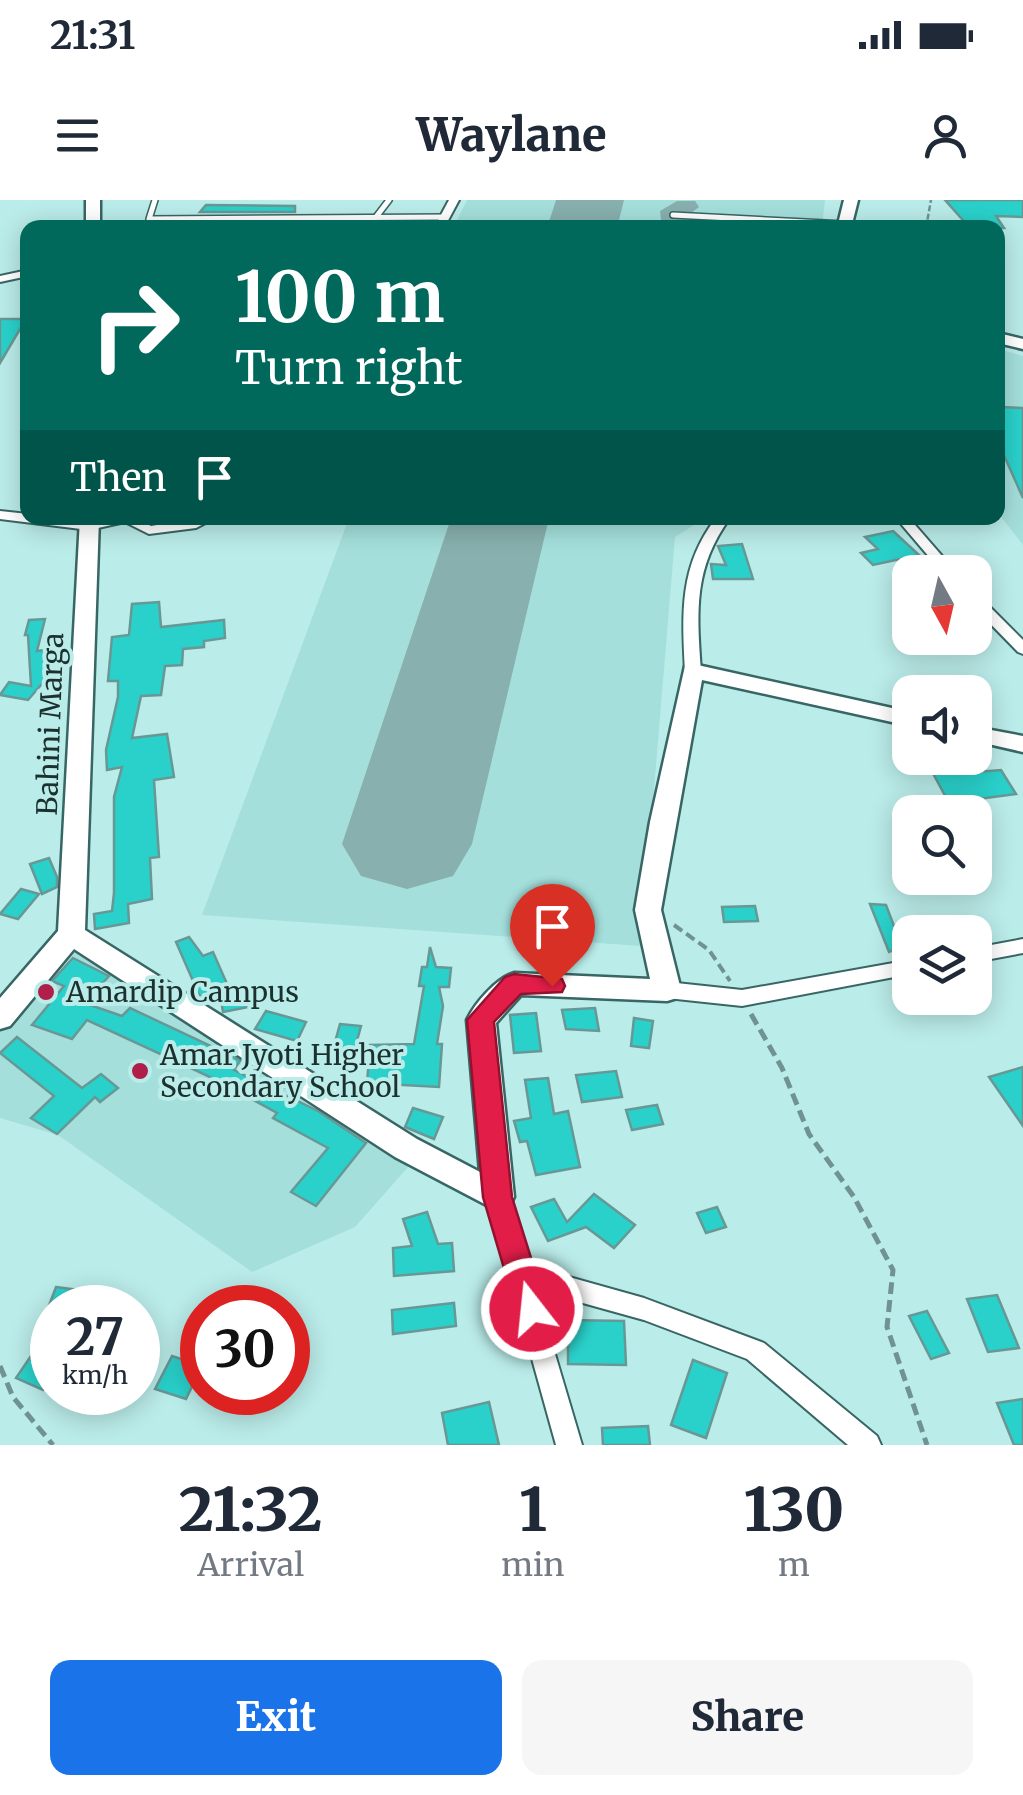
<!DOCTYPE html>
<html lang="en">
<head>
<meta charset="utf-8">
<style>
  :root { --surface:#fff; --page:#f6f6f7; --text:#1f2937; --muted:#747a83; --accent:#1a73e8 }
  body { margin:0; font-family:Merriweather,serif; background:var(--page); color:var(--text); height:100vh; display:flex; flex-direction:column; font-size:38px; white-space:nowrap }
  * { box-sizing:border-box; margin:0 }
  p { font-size:32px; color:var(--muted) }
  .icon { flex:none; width:55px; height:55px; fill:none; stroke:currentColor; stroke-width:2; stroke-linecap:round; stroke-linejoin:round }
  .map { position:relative; height:1245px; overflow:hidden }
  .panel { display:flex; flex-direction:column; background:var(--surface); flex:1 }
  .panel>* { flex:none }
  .hud { position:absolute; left:20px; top:20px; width:985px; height:305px; border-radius:20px; box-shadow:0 5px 25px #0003; background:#00695c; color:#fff; overflow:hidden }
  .needle { width:65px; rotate:172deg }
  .buttons { position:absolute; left:892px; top:355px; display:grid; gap:20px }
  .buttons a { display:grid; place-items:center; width:100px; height:100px; border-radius:20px; background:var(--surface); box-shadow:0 5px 25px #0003; font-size:50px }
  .speed { position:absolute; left:30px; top:1085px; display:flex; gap:20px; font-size:50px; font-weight:700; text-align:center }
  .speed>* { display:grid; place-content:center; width:130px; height:130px; border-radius:50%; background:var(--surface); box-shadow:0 5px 25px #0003; line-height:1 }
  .speed small { font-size:25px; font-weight:400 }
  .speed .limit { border:15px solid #d22; background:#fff; color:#111 }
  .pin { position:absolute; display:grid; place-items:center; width:85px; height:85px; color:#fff; margin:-102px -42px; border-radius:50% 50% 50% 0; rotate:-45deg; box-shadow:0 0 10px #0007 }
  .pin .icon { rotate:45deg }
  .me { position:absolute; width:110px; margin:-55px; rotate:344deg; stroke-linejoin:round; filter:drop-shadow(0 0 8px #0008) }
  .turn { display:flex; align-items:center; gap:35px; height:210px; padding:0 50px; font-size:45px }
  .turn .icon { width:130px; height:130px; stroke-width:2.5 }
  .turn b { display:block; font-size:70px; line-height:85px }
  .then { display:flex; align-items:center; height:95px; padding:0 50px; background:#0003; gap:20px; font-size:38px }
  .eta { display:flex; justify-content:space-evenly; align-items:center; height:170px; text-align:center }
  .eta b { font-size:60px; font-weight:800; line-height:70px }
  .action { display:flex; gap:20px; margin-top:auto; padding:20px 50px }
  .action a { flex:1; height:115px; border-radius:20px; background:var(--accent); color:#fff; font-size:40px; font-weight:800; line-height:115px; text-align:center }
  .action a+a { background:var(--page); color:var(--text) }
  .status { display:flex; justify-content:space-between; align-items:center; height:70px; padding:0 50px; background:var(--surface); direction:ltr }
  .status svg { height:28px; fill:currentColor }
  header { display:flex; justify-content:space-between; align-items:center; height:130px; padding:0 50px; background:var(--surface); font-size:45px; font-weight:800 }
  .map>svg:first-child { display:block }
  .built { fill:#a4dfdb }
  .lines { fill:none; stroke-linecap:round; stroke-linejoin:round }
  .taxiway { fill:#88b0ae; fill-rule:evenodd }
  .runway { fill:#88b0ae; fill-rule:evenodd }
  .building { fill:#2ad1cb; stroke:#689895; stroke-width:2.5 }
  .lane-casing { stroke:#386664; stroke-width:8 }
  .street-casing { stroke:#386664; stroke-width:4 }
  .secondary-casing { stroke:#386664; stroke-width:5 }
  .path-far2 { stroke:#709391; stroke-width:2.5; stroke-dasharray:6 2.5; stroke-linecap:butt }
  .path-far1 { stroke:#709391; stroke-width:4; stroke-dasharray:10 5; stroke-linecap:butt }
  .path { stroke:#709391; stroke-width:5; stroke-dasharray:12 6; stroke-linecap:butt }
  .lane { stroke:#fff; stroke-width:5 }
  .street { fill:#fff; fill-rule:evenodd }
  .secondary { fill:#fff; fill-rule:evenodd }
  .route { fill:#e11d48; stroke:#92132f; stroke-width:2.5 }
  .poi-dot { fill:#b01e4a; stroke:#baece9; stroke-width:4 }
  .labels { text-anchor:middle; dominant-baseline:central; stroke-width:8; stroke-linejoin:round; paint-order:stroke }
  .street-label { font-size:28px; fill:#1c302e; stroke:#baece9 }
  .poi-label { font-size:28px; fill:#1c302e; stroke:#baece9; text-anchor:start }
</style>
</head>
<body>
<div class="status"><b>21:31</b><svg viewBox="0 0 49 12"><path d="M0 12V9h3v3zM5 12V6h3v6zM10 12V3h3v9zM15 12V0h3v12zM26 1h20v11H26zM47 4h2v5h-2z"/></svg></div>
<header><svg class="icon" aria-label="menu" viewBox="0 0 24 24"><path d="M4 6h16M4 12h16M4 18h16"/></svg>Waylane<svg class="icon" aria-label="person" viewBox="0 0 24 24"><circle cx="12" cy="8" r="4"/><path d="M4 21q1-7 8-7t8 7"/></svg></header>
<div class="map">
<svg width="1023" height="1245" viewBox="0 0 1023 1245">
  <rect width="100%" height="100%" fill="#baece9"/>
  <!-- built -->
  <g class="built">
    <polygon points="467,0 825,0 822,27 453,28"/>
    <polygon points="998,149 1023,156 1023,345 1002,318 998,304"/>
    <polygon points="349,318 705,318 675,337 641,746 202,715"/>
    <polygon points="78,744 417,957 355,1027 252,1072 58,935 0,918 0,824"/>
  </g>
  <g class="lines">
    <!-- taxiway -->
    <g class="taxiway">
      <polygon points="677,1 695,1 699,7 686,17 712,22 715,28 662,28 660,11"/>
      <polygon points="584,12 594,14 601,28 574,28 570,20"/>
    </g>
    <!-- runway -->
    <g class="runway">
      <polygon points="556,0 624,0 617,28 547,28"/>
      <polygon points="451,318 549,318 472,644 453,676 407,689 361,676 342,644"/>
    </g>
  </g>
  <!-- building -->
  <g class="building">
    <polygon points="945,0 1023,0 1023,17 996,16 1004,28 970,28"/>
    <polygon points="206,5 295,6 295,12 200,12"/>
    <polygon points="0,119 26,119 0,163"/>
    <polygon points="1001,207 1023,208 1023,298 998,242 998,219 1004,219"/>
    <polygon points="893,331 919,355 873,365 861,353 878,349 865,337"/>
    <polygon points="742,344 753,379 713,379 711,364 726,365 718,346"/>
    <polygon points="159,402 161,427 224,420 225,438 204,441 204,447 183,449 182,465 165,466 161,495 141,496 132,538 167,534 174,577 154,580 159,657 150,658 152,699 128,704 129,723 95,729 94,714 112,711 114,693 114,597 122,567 107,570 106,550 118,497 118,481 108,481 112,437 129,435 132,404"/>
    <polygon points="45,419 37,451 52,449 53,471 28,500 0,495 9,482 31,486 28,435 25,435 29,420"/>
    <polygon points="946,564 951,574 1001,570 1016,594 949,603 929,566"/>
    <polygon points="49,658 57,677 57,687 42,694 30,664"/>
    <polygon points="21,689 39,694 18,719 0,714"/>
    <polygon points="870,704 886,705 902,747 889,752"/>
    <polygon points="755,706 758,721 724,722 722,707"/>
    <polygon points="189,737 203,756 213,752 228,786 200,797 176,742"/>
    <polygon points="430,747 436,767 451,768 449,787 439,787 443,806 437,844 442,844 439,887 367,883 370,845 414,844 424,786 419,786 422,767 427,767"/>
    <polygon points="73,758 109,776 84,803 122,816 130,808 232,856 240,861 234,870 318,911 366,943 316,1006 291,992 328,948 273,918 277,913 221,882 87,820 72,839 32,825 64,786 52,781"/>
    <polygon points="254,788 258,805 223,812 220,795"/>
    <polygon points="595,808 599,831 566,829 562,810"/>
    <polygon points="266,811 306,822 297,841 255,829"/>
    <polygon points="536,813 541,851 514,853 510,815"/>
    <polygon points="634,818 653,821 649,848 631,846"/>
    <polygon points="340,824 361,826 353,855 332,853"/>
    <polygon points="17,837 82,888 101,874 118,888 100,902 95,897 57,934 31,918 54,896 0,853"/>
    <polygon points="1023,867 1023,926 989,877"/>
    <polygon points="616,871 622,897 582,902 576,875"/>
    <polygon points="548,878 554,914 568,911 580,967 536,975 527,941 520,942 514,921 531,918 525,880"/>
    <polygon points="657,905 663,924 632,930 626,910"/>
    <polygon points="413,908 443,917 434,939 405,927"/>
    <polygon points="594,994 635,1025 614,1048 586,1027 548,1041 531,1007 554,999 567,1022"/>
    <polygon points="717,1007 726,1027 706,1033 697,1013"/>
    <polygon points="427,1012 438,1044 452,1043 454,1071 394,1076 393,1048 412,1046 403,1019"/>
    <polygon points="56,1087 102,1093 96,1108 48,1108"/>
    <polygon points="997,1095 1019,1148 988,1152 967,1099"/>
    <polygon points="454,1103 456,1126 393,1134 392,1110"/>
    <polygon points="927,1111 949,1153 931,1159 909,1116"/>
    <polygon points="568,1120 624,1121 626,1165 568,1164"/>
    <polygon points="35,1150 52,1158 52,1175 43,1190 16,1178"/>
    <polygon points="172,1156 202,1166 186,1199 155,1189"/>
    <polygon points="693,1160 727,1173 706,1238 671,1225"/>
    <polygon points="1023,1199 1023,1245 1014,1245 997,1203"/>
    <polygon points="489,1202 499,1245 448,1245 442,1213"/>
    <polygon points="648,1226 650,1245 603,1245 602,1228"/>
  </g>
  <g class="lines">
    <!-- lane casing -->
    <g class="lane-casing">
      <g id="lane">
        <polyline points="155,0 149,19 446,17"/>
        <polyline points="673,15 845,24"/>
        <polyline points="376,17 389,0"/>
      </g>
    </g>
    <!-- street casing -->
    <g class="street-casing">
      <g id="street">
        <polygon points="449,0 459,0 444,28 434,28"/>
        <polygon points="28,70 28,76 0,82 0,76"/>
        <polygon points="0,311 28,314 28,318 89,322 110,318 136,318 151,326 199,318 215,318 196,328 149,334 125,322 89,330 0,319"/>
        <path d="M 716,318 L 730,318 C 693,368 697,412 701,471 L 693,476 L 685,471 C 682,413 679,366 716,318 Z"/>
        <polygon points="896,318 909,318 956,372 942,372"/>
        <polygon points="975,396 980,397 1023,440 1023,454 1018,452 975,408"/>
        <polygon points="1023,739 1023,753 975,762 975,748"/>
        <polygon points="910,760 910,774 742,806 667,798 660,795 657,790 660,785 667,782 742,790"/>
        <polygon points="498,987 506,990 509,997 530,1066 644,1098 764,1143 877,1236 881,1245 848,1245 747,1159 644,1120 536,1090 582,1245 556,1245 487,997 490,990"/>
      </g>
    </g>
    <!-- secondary casing -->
    <g class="secondary-casing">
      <g id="secondary">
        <rect x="86" y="0" width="14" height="28"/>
        <polygon points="844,0 858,0 851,28 837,28"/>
        <polygon points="998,133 1023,139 1023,149 998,143"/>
        <path d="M 80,318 L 99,318 L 85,730 L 417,939 L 480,972 L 467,820 C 475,803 496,779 514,773 L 650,779 L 635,710 L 650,622 L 685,466 L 693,464 L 910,512 L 910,526 L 702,480 L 661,710 L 681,790 L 677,798 L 667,801 L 521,795 L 496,823 L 514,997 L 509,1007 L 498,1011 L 395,957 L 74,749 L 10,826 L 0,829 L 0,798 L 58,731 Z"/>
        <polygon points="975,527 1023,536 1023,552 975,541"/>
      </g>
    </g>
    <!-- path-far2 -->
    <polyline class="path-far2" points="926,28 931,0"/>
    <!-- path-far1 -->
    <polyline class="path-far1" points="674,725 709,750 730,781"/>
    <!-- path -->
    <g class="path">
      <polyline points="751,814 782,868 809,934 854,997 893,1070 887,1127 927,1245"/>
      <polyline points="0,1166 13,1197 53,1245"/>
    </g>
    <!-- lane -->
    <use href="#lane" class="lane"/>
    <!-- street -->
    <use href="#street" class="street"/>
    <!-- secondary -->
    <use href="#secondary" class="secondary"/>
  </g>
  <!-- route -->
  <polygon class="route" points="514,774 562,779 565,786 562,792 521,794 494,822 512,997 547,1109 543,1119 532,1124 520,1119 516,1109 483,997 467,820 505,777"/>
  <!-- markers -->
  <g class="poi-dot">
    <circle cx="46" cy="792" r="10"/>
    <circle cx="140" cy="871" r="10"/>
  </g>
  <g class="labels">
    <!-- street labels -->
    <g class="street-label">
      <text transform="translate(50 524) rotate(-88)">Bahini Marga</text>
    </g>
    <!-- poi labels -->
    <g class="poi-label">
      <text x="66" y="792">Amardip Campus</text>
      <text x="160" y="855">Amar Jyoti Higher<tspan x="160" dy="32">Secondary School</tspan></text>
    </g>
  </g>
</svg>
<div class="buttons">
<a><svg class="needle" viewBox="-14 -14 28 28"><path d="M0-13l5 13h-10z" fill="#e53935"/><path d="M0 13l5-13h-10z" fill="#747a83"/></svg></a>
<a><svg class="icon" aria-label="sound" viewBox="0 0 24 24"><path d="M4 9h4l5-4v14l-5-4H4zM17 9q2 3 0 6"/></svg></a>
<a><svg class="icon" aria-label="search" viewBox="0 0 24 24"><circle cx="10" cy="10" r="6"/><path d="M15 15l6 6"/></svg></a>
<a><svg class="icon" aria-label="layers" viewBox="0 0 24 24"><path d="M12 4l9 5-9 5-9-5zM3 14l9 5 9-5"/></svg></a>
</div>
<div class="speed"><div>27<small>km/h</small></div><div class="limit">30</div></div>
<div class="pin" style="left:552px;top:786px;background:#d93025"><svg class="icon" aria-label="arrive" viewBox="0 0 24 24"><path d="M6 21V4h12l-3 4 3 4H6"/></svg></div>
<svg class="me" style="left:532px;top:1109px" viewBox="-20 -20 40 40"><circle r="17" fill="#e11d48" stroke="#fff" stroke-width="3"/><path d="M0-11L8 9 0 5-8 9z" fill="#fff"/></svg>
<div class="hud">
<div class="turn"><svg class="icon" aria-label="right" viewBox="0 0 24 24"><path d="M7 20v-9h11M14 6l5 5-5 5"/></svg><div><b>100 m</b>Turn right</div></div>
<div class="then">Then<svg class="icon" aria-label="arrive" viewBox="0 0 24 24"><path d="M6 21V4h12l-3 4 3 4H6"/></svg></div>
</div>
</div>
<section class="panel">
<div class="eta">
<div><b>21:32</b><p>Arrival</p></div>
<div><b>1</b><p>min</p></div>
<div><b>130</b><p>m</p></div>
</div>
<div class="action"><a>Exit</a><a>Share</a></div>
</section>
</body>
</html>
